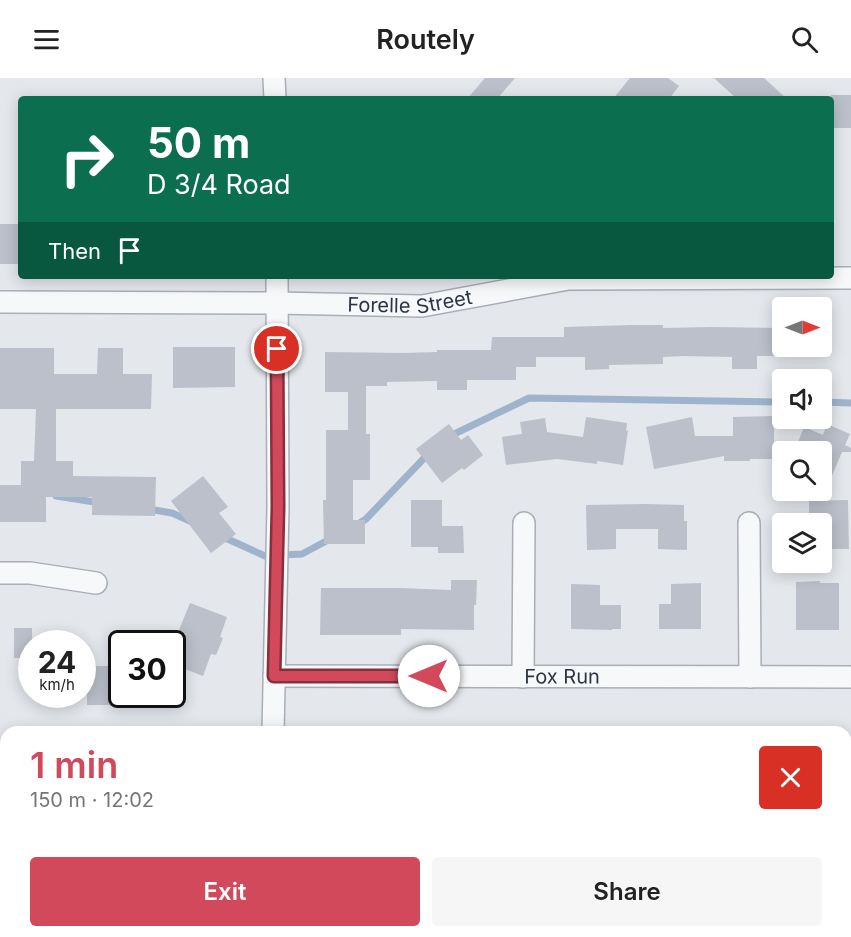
<!DOCTYPE html>
<html lang="en">
<head>
<meta charset="utf-8">
<style>
  :root { --surface:#fff; --page:#f6f6f6; --text:#222; --muted:#767676; --accent:#d1495b }
  body { margin:0; font-family:Inter,sans-serif; background:var(--page); color:var(--text); height:100vh; display:flex; flex-direction:column; font-size:22px; white-space:nowrap }
  * { box-sizing:border-box; margin:0 }
  p { font-size:20px; color:var(--muted) }
  .icon { flex:none; width:33px; height:33px; fill:none; stroke:currentColor; stroke-width:2; stroke-linecap:round; stroke-linejoin:round }
  .map { position:relative; flex:1; overflow:hidden }
  .sheet { position:absolute; left:0px; top:648px; width:852px; height:212px; display:flex; flex-direction:column; background:var(--surface); border-radius:18px 18px 0 0; box-shadow:0 3px 15px #0003 }
  .sheet>* { flex:none }
  .hud { position:absolute; left:18px; top:18px; width:816px; height:183px; border-radius:6px; box-shadow:0 3px 15px #0003; background:#0b6e4f; color:#fff; overflow:hidden }
  .needle { width:39px; rotate:90deg }
  .controls { position:absolute; left:772px; top:219px; display:grid; gap:12px }
  .controls a { display:grid; place-items:center; width:60px; height:60px; border-radius:6px; background:var(--surface); box-shadow:0 3px 15px #0003; font-size:30px }
  .speed { position:absolute; left:18px; top:552px; display:flex; gap:12px; font-size:30px; font-weight:700; text-align:center }
  .speed>* { display:grid; place-content:center; width:78px; height:78px; border-radius:50%; background:var(--surface); box-shadow:0 3px 15px #0003; line-height:1 }
  .speed small { font-size:15px; font-weight:400 }
  .speed .limit { border:3px solid #111; border-radius:9px; background:#fff; color:#111 }
  .pin { position:absolute; display:grid; place-items:center; width:51px; height:51px; color:#fff; margin:-26px; border:3px solid #fff; border-radius:50%; box-shadow:0 2px 6px #0007 }
  .me { position:absolute; width:66px; margin:-33px; rotate:270deg; stroke-linejoin:round; filter:drop-shadow(0 0 4px #0008) }
  .turn { display:flex; align-items:center; gap:21px; height:126px; padding:0 30px; font-size:27px }
  .turn .icon { width:78px; height:78px; stroke-width:2.5 }
  .turn b { display:block; font-size:42px; line-height:51px }
  .then { display:flex; align-items:center; height:57px; padding:0 30px; background:#0003; gap:12px; font-size:22px }
  .round { display:grid; place-items:center; flex:none; width:63px; height:63px; border-radius:6px; background:var(--page) }
  .summary { display:flex; align-items:center; justify-content:space-between; height:102px; padding:0 30px }
  h1 { font-size:36px; font-weight:600; line-height:45px; color:var(--accent) }
  .action { display:flex; gap:12px; margin-top:auto; padding:12px 30px }
  .action a { flex:1; height:69px; border-radius:6px; background:var(--accent); color:#fff; font-size:24px; font-weight:600; line-height:69px; text-align:center }
  .action a+a { background:var(--page); color:var(--text) }
  header { display:flex; justify-content:space-between; align-items:center; height:78px; padding:0 30px; background:var(--surface); font-size:27px; font-weight:600 }
  .map>svg:first-child { display:block }
  .lines { fill:none; stroke-linecap:round; stroke-linejoin:round }
  .stream { stroke:#9fb4cc; stroke-width:7 }
  .building { fill:#bbc0ca }
  .minor-casing { stroke:#a9aeb7; stroke-width:24 }
  .secondary-casing { stroke:#a9aeb7; stroke-width:32 }
  .path { stroke:#c2c5cb; stroke-width:4; stroke-dasharray:4.5 4.5; stroke-linecap:butt }
  .minor { stroke:#f7f8fa; stroke-width:21 }
  .secondary { stroke:#fff; stroke-width:28 }
  .route-casing { stroke:#882f3b; stroke-width:15 }
  .route { stroke:#d1495b; stroke-width:10 }
  .labels { text-anchor:middle; dominant-baseline:central; stroke-width:4.5; stroke-linejoin:round; paint-order:stroke }
  .street-label { font-size:20px; fill:#2b3445; stroke:#f4f6f9 }
</style>
</head>
<body>
<header><svg class="icon" aria-label="menu" viewBox="0 0 24 24"><path d="M4 6h16M4 12h16M4 18h16"/></svg>Routely<svg class="icon" aria-label="search" viewBox="0 0 24 24"><circle cx="10" cy="10" r="6"/><path d="M15 15l6 6"/></svg></header>
<div class="map">
<svg width="851" height="859" viewBox="0 0 851 859">
  <rect width="100%" height="100%" fill="#e4e7ec"/>
  <g class="lines">
    <!-- stream -->
    <g class="stream">
      <polyline points="822,324 851,325"/>
      <polyline points="448,359 529,320 783,324"/>
      <polyline points="56,418 101,425"/>
      <polyline points="148,431 172,435 192,444"/>
      <polyline points="358,446 366,441 429,375"/>
      <polyline points="221,458 265,478 302,476 330,461"/>
    </g>
  </g>
  <!-- building -->
  <g class="building">
    <polygon points="485,0 515,0 497,21 467,21"/>
    <polygon points="630,0 668,0 679,8 669,21 613,21"/>
    <polygon points="714,0 764,0 787,21 737,21"/>
    <rect x="831" y="17" width="20" height="33"/>
    <rect x="0" y="146" width="21" height="40"/>
    <polygon points="633,247 663,247 663,250 711,249 783,250 783,278 757,278 757,291 732,291 732,279 683,278 663,279 663,286 609,287 609,291 585,292 585,279 536,279 536,289 516,289 516,302 467,302 467,312 437,312 437,303 387,304 387,308 366,308 366,356 370,356 370,402 353,402 353,442 365,442 365,466 324,466 323,422 326,422 326,352 348,352 348,314 325,314 325,274 404,275 437,274 437,272 491,272 492,259 564,259 564,249"/>
    <polygon points="173,269 235,269 235,309 173,310"/>
    <polygon points="0,270 54,270 54,296 97,296 98,270 123,270 123,296 152,296 151,331 56,331 56,383 73,383 73,398 156,399 155,438 92,437 92,419 46,419 46,444 0,444 0,407 21,407 21,383 34,383 36,331 0,331"/>
    <polygon points="774,338 774,381 750,381 750,383 724,383 724,378 654,391 646,349 692,339 695,358 733,358 733,339"/>
    <polygon points="586,339 627,345 626,353 628,352 623,387 597,383 597,386 557,381 506,387 502,359 522,356 520,344 545,340 547,354 583,359"/>
    <polygon points="449,346 461,362 468,357 483,377 464,392 462,390 442,405 416,371"/>
    <polygon points="827,346 850,356 845,367 851,370 851,374 842,374 822,421 822,374 794,374 804,349 823,357"/>
    <polygon points="203,398 228,429 219,435 236,456 211,475 171,423"/>
    <polygon points="411,422 442,422 442,448 463,448 464,475 438,475 438,469 411,469"/>
    <polygon points="848,422 849,471 822,471 822,446 809,446 809,423"/>
    <polygon points="646,426 684,427 684,443 687,443 687,472 658,471 658,451 616,451 616,471 587,472 586,427"/>
    <polygon points="451,502 477,502 476,527 474,527 474,552 401,551 401,557 320,557 321,510 400,510 451,512"/>
    <polygon points="820,503 820,505 839,505 839,552 796,552 796,504"/>
    <polygon points="701,505 701,551 659,551 659,526 671,526 671,506"/>
    <polygon points="571,506 600,507 600,527 621,527 621,551 612,551 612,552 571,551"/>
    <polygon points="190,525 227,539 220,559 223,560 216,577 211,576 203,598 172,586 172,569"/>
    <rect x="14" y="550" width="18" height="30"/>
    <rect x="87" y="588" width="35" height="39"/>
  </g>
  <g class="lines">
    <!-- minor casing -->
    <g class="minor-casing">
      <g id="minor">
        <polyline points="274,0 275,21"/>
        <path id="s1" d="M 0,224 L 277,225 L 422,228 L 568,201 L 851,200"/>
        <polyline points="749,445 750,599"/>
        <polyline points="0,495 30,495 96,505"/>
        <path id="s2" d="M 274,598 L 851,599"/>
        <polyline points="523,599 524,445"/>
        <polyline points="273,654 278,429 277,198"/>
      </g>
    </g>
    <!-- secondary casing -->
    <g class="secondary-casing">
      <g id="secondary">
        <polyline points="846,790 851,790"/>
        <polyline points="0,796 6,796"/>
      </g>
    </g>
    <!-- path -->
    <polyline class="path" points="255,854 255,859"/>
    <!-- minor -->
    <use href="#minor" class="minor"/>
    <!-- secondary -->
    <use href="#secondary" class="secondary"/>
  </g>
  <g class="lines">
    <!-- route casing -->
    <g class="route-casing">
      <polyline id="route" points="277,271 278,429 274,598 429,598"/>
    </g>
    <!-- route -->
    <use href="#route" class="route"/>
  </g>
  <g class="labels">
    <!-- street labels -->
    <g class="street-label">
      <text stroke="none"><textPath href="#s1" startOffset="410">Forelle Street</textPath></text>
      <text stroke="none"><textPath href="#s2" startOffset="288">Fox Run</textPath></text>
    </g>
  </g>
</svg>
<div class="controls">
<a><svg class="needle" viewBox="-14 -14 28 28"><path d="M0-13l5 13h-10z" fill="#e53935"/><path d="M0 13l5-13h-10z" fill="#767676"/></svg></a>
<a><svg class="icon" aria-label="sound" viewBox="0 0 24 24"><path d="M4 9h4l5-4v14l-5-4H4zM17 9q2 3 0 6"/></svg></a>
<a><svg class="icon" aria-label="search" viewBox="0 0 24 24"><circle cx="10" cy="10" r="6"/><path d="M15 15l6 6"/></svg></a>
<a><svg class="icon" aria-label="layers" viewBox="0 0 24 24"><path d="M12 4l9 5-9 5-9-5zM3 14l9 5 9-5"/></svg></a>
</div>
<div class="speed"><div>24<small>km/h</small></div><div class="limit">30</div></div>
<div class="pin" style="left:277px;top:271px;background:#d93025"><svg class="icon" aria-label="arrive" viewBox="0 0 24 24"><path d="M6 21V4h12l-3 4 3 4H6"/></svg></div>
<svg class="me" style="left:429px;top:598px" viewBox="-20 -20 40 40"><circle r="19" fill="#fff"/><path d="M0-13L10 11 0 6-10 11z" fill="#d1495b"/></svg>
<div class="hud">
<div class="turn"><svg class="icon" aria-label="right" viewBox="0 0 24 24"><path d="M7 20v-9h11M14 6l5 5-5 5"/></svg><div><b>50 m</b>D 3/4 Road</div></div>
<div class="then">Then<svg class="icon" aria-label="arrive" viewBox="0 0 24 24"><path d="M6 21V4h12l-3 4 3 4H6"/></svg></div>
</div>
<section class="sheet">
<div class="summary"><div><h1>1 min</h1><p>150 m · 12:02</p></div><a class="round" style="background:#d93025;color:#fff"><svg class="icon" aria-label="close" viewBox="0 0 24 24"><path d="M6 6l12 12M18 6L6 18"/></svg></a></div>
<div class="action"><a>Exit</a><a>Share</a></div>
</section>
</div>
</body>
</html>
